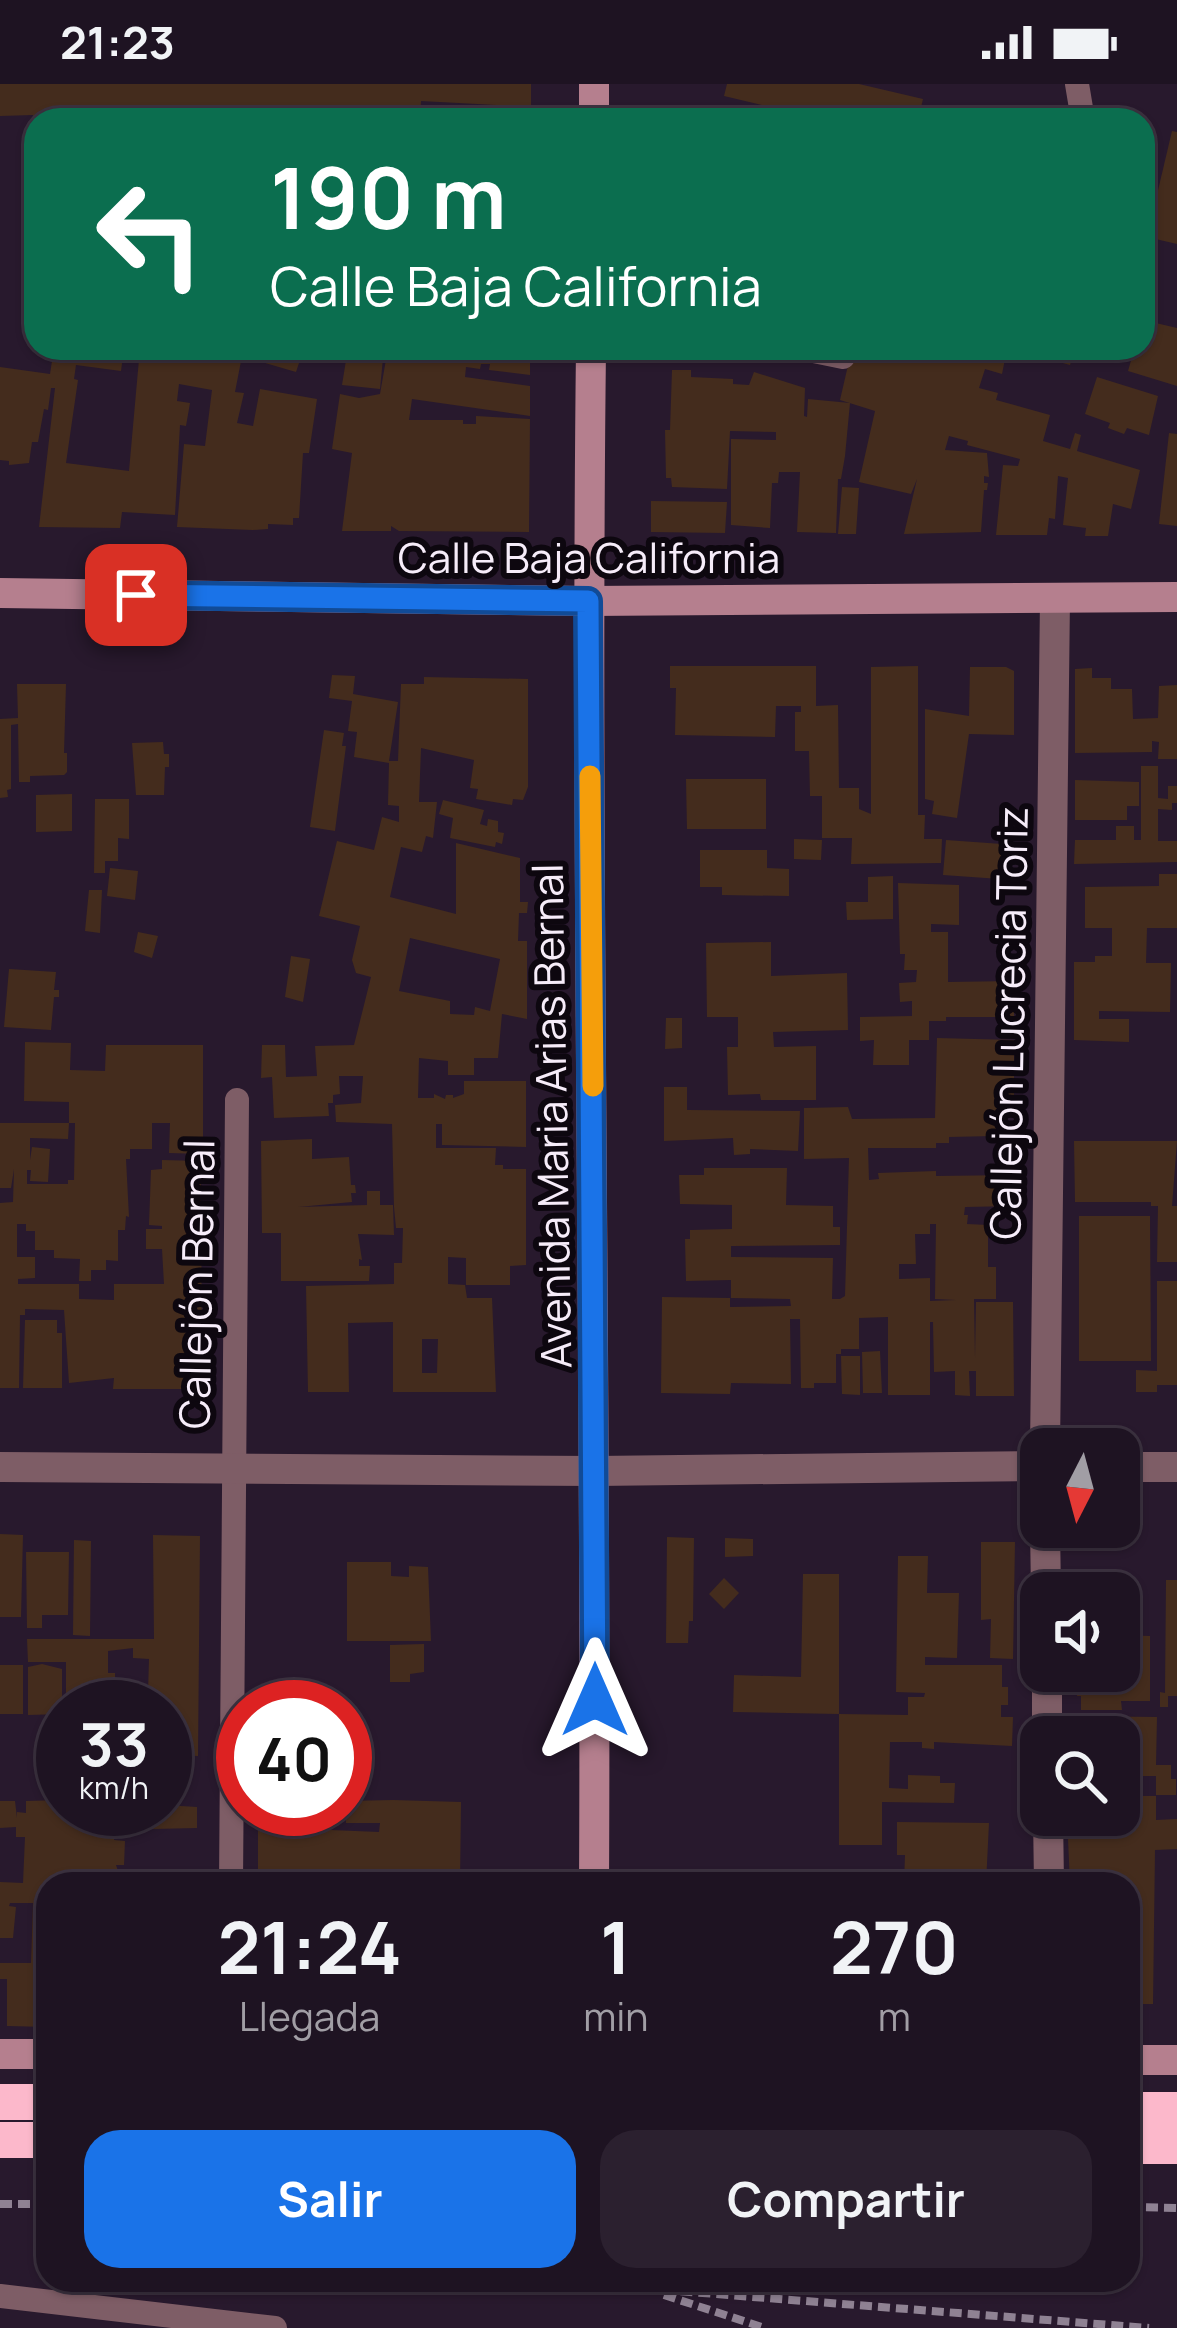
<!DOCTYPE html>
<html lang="es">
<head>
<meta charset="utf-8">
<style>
  :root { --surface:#1e1322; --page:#2b202f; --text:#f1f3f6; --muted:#a19ea5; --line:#3c3240; --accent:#1a73e8 }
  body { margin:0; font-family:Manrope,sans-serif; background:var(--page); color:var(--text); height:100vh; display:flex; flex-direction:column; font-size:45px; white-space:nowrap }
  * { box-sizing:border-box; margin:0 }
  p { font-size:39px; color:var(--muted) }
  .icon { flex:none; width:66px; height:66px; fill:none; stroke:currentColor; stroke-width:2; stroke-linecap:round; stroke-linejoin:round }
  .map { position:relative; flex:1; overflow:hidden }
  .panel { position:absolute; left:36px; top:1788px; width:1104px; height:420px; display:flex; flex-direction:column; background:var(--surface); border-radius:36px; box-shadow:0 3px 9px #0004,0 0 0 3px var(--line) }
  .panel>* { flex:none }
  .hud { position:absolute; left:24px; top:24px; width:1131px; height:252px; border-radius:36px; box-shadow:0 3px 9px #0004,0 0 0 3px var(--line); background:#0b6e4f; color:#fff; overflow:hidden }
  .needle { width:78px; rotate:186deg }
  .tools { position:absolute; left:1020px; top:1344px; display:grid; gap:24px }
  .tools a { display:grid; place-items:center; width:120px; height:120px; border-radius:24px; background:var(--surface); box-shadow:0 3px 9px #0004,0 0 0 3px var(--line); font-size:60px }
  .speed { position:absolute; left:36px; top:1596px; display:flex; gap:24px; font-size:60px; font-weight:700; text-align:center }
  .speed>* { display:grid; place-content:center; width:156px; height:156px; border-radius:50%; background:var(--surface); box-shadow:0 3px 9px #0004,0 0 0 3px var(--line); line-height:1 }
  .speed small { font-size:30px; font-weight:400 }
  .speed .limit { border:18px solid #d22; background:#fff; color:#111 }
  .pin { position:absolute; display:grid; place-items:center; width:102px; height:102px; color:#fff; margin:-51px; border-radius:24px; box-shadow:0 6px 18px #0006 }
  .me { position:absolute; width:132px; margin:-66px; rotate:0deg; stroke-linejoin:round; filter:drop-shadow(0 0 9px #0008) }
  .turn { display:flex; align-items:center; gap:42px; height:252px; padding:0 48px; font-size:54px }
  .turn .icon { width:156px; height:156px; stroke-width:2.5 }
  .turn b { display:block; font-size:84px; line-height:102px }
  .eta { display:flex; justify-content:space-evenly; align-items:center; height:204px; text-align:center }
  .eta b { font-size:72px; font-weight:700; line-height:84px }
  .cta { display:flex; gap:24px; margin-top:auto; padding:24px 48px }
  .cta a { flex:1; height:138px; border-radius:36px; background:var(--accent); color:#fff; font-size:48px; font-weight:700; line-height:138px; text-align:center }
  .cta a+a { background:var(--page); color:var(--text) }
  .status { display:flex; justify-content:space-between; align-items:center; height:84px; padding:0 60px; background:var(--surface); direction:ltr }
  .status svg { height:33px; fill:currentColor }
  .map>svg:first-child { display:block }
  .building { fill:#442c1d; fill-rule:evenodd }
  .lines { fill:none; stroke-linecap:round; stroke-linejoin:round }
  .path { stroke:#8f8293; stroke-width:8; stroke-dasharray:12 6; stroke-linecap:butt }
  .lane { stroke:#7e5d66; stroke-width:24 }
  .street { stroke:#7e5d66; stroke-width:30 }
  .secondary { stroke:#b57f8e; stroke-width:30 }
  .highway { stroke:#fcb8cb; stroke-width:36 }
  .route-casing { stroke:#114b97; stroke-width:30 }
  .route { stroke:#1a73e8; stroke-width:21 }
  .slow { stroke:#f59e0b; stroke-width:21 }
  .labels { text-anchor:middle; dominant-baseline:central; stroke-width:12; stroke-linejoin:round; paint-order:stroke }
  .street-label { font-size:42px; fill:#f6ecf9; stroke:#0d070f }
</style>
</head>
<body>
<div class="status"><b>21:23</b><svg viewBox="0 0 49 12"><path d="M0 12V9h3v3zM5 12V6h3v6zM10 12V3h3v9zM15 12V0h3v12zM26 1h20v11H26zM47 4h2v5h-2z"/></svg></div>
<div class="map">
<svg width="1177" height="2244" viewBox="0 0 1177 2244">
  <rect width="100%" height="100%" fill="#28192d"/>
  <!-- building -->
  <g class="building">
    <polygon points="0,0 531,0 531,23 421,17 420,36 194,36 183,31 182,36 175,36 177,30 153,30 153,36 33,36 33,31 0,32"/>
    <polygon points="727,0 859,0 923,15 918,36 826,36 724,12"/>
    <polygon points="1172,47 1177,48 1177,160 1147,153"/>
    <polygon points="1143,236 1177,244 1177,302 1128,287 1132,273 1102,266 1143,264"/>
    <polygon points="54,264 124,264 121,287 76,281 74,295 78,296 66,379 129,387 140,264 231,264 230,270 242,272 235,308 244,309 237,339 253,342 260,305 317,315 309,369 303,369 299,434 293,434 293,441 268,440 268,445 253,446 177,443 184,360 205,362 212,306 179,300 177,317 190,319 186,342 180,341 175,431 122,428 120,444 39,443 55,304 51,304 48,326 44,325 38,358 32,358 29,379 9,381 9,377 0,376 0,283 50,290"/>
    <polygon points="251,264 304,264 296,288 248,274"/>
    <polygon points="348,264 384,264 380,305 342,301"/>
    <polygon points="388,264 530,264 530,291 489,286 490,280 481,280 480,285 466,283 465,293 530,302 530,332 412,315 409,336 463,336 463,340 476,340 476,332 530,335 529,448 399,447 391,442 391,447 342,447 352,369 332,365 340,310 359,314 380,310"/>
    <polygon points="852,264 990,264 988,270 1005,275 1002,290 985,285 979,304 998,309 996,316 1050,331 1043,357 1070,365 1075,349 1081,351 1077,367 1140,386 1131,425 1113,420 1108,452 1085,452 1086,444 1063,441 1068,394 1058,392 1055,435 1049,434 1047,451 996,451 1003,381 1018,382 1020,375 967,361 968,357 949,352 945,366 987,369 989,393 984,392 984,399 988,399 987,406 984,406 981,448 904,450 917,395 911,410 859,398 875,327 840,316"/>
    <polygon points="1026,264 1075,264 1070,281 1041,273 1039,279 1023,275"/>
    <polygon points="672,286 691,286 691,293 733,295 733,300 749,301 754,288 805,304 804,332 807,333 808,315 850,319 845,372 841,395 838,395 836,449 797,448 800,388 779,388 778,399 772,399 770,444 731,441 731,355 776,356 776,348 730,347 727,405 672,403 671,394 666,394 665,346 670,346"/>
    <polygon points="1097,293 1158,312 1149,351 1127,344 1124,350 1108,344 1110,339 1085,330"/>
    <polygon points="1169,349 1177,350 1177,442 1159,440"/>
    <polygon points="842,403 859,404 856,450 838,450"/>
    <polygon points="651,417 727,418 725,449 651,448"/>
    <polygon points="670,582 816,582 816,622 838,621 839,704 859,704 859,725 871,730 871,583 918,582 918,731 925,731 924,755 942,755 941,779 851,780 852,754 822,754 822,712 810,712 809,667 795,667 795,628 801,628 801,622 776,622 775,653 675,651 676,604 670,604"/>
    <polygon points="970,583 1006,583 1014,587 1014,651 969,650 957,734 932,730 934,717 925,715 925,625 969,632"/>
    <polygon points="1092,584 1092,594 1111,594 1111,605 1132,605 1133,635 1158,634 1159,602 1177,601 1177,675 1158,675 1159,658 1152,657 1152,668 1075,669 1075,585"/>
    <path d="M 332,591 L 355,592 L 353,610 L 398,618 L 389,677 L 398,677 L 401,600 L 424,600 L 424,593 L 528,595 L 528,703 L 523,716 L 513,715 L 512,721 L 476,715 L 478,705 L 470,704 L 474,676 L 421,664 L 419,718 L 437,718 L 433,754 L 426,752 L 422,768 L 401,763 L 390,813 L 456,830 L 456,759 L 520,774 L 520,818 L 528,818 L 527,829 L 519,829 L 518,857 L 527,857 L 527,935 L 502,930 L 498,974 L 474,974 L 474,991 L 448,991 L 448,977 L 419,974 L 418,1014 L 434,1014 L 434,1010 L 445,1015 L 446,1011 L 453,1011 L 453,1014 L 464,1010 L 464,997 L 526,997 L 526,1063 L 442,1061 L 442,1040 L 436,1040 L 436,1064 L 496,1064 L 495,1081 L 503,1081 L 503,1085 L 526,1085 L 526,1181 L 510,1182 L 510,1201 L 466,1201 L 466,1174 L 448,1173 L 448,1200 L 465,1201 L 467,1214 L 492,1214 L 496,1308 L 393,1308 L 393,1238 L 348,1239 L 349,1308 L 308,1308 L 306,1202 L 394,1200 L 394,1179 L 402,1179 L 403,1144 L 396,1144 L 394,1123 L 392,1040 L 336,1038 L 335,1021 L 361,1019 L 363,992 L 339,992 L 340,1010 L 333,1011 L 333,1019 L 328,1019 L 329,1032 L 274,1034 L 272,993 L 261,994 L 262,961 L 285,961 L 286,993 L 317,992 L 315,962 L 354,961 L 371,893 L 356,889 L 352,876 L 360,842 L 319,832 L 337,757 L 374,766 L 382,733 L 399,738 L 399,722 L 388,721 L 389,679 L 354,673 L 357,648 L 348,647 L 352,617 L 329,614 ZM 410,854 L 500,875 L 490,927 L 475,923 L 474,931 L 450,930 L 450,917 L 399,907 ZM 422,1255 L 438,1255 L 437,1289 L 422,1289 Z"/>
    <polygon points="17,600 66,600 64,669 67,669 67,688 64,691 30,692 30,698 19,698 18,640 11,641 11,705 7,706 8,713 0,714 0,635 18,634"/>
    <polygon points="324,646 344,649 342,662 346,662 335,747 310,743"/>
    <polygon points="163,658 164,670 169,670 169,683 165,683 164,711 136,711 132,659"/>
    <polygon points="1141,682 1158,682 1158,714 1168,715 1168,702 1177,702 1177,719 1172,719 1172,726 1158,725 1158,757 1177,757 1177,778 1074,780 1075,756 1116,756 1116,742 1134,742 1134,756 1141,756"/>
    <polygon points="686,695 766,695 766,745 687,745"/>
    <polygon points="1075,696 1139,698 1139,722 1127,722 1127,736 1075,736"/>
    <polygon points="72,710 72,747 36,748 36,711"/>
    <polygon points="95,715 129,715 129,755 118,754 118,777 105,777 105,789 94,789"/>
    <polygon points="443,716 484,726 480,740 487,742 488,735 498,737 498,748 504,749 502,760 496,758 495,763 450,754 453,734 439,730"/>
    <polygon points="794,755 822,756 821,776 794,775"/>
    <polygon points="946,756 1002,760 1000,795 943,791"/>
    <polygon points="700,766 767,766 767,784 789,785 789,812 722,811 722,803 700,803"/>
    <polygon points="110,784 138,787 135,816 107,812"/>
    <polygon points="1159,790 1177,790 1177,844 1147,844 1146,879 1171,879 1170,928 1099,927 1099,935 1129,935 1129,958 1074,956 1074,878 1095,878 1095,872 1112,872 1112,844 1085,844 1085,803 1159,802"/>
    <polygon points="893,792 893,835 847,836 846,818 868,818 868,793"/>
    <polygon points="898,799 959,801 959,841 931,840 931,848 948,848 948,898 1014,897 1014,933 946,933 946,937 929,937 929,956 909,956 909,981 873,981 874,956 860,957 860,933 912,932 912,917 900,918 899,899 916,898 917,886 904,886 905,870 900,870"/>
    <polygon points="89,806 102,806 100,849 85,847"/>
    <polygon points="138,848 158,852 152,874 134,868"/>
    <polygon points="771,858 771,892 847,889 848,946 773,948 774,963 816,962 816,1016 761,1016 760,1010 728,1011 727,963 738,963 738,933 707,933 706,859"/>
    <polygon points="291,872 310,875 303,918 285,913"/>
    <polygon points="9,885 56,888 54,906 59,906 59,913 54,913 51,946 4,943"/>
    <polygon points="666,934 682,934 682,964 665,965"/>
    <path d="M 937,954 L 1014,956 L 1014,1020 L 1007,1020 L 1007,1047 L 994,1047 L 994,1052 L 949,1053 L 949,1059 L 936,1059 L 936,1064 L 868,1064 L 869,1096 L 879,1095 L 878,1089 L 936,1087 L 936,1092 L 1014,1091 L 1014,1122 L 965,1123 L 964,1131 L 968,1131 L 967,1140 L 988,1141 L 988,1183 L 996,1183 L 996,1215 L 974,1215 L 975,1274 L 976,1218 L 1013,1218 L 1014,1312 L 976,1312 L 976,1287 L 969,1287 L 970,1312 L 955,1311 L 955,1287 L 934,1288 L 933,1238 L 930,1238 L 930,1311 L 888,1311 L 888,1233 L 859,1234 L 859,1265 L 841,1265 L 841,1270 L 836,1270 L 836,1299 L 814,1299 L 814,1304 L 801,1304 L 800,1235 L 790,1235 L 791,1300 L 731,1299 L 730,1310 L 661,1309 L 662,1213 L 730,1214 L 730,1223 L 791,1222 L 790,1215 L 731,1214 L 731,1196 L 686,1197 L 685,1155 L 690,1155 L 690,1146 L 732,1145 L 732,1121 L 680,1120 L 679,1091 L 704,1091 L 704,1084 L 787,1084 L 786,1121 L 833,1122 L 833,1143 L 840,1143 L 840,1161 L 731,1162 L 731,1173 L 833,1174 L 832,1215 L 840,1215 L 845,1212 L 849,1074 L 804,1075 L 804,1024 L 848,1023 L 852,1035 L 935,1034 ZM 930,1140 L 936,1140 L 935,1215 L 956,1216 L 930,1217 L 930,1194 L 899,1195 L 899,1180 L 916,1180 L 915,1150 L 930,1150 Z"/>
    <polygon points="25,958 71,959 70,986 105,987 106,961 203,961 203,1070 169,1069 170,1039 152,1039 152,1065 130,1065 130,1075 126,1075 129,1133 126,1132 125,1146 118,1146 118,1177 106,1176 106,1186 91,1186 91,1197 79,1197 80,1175 54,1174 54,1166 35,1166 35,1147 26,1147 26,1140 17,1140 17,1173 35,1173 35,1194 18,1195 18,1200 79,1200 79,1215 114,1216 114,1200 164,1200 162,1165 146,1165 146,1145 162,1145 162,1142 149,1141 151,1086 162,1085 162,1076 201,1077 202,1305 113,1305 114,1294 69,1299 64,1226 25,1225 25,1231 20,1231 19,1304 0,1304 0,1119 13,1118 14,1085 11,1104 0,1104 0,1039 69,1039 68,1055 30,1054 30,1076 32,1063 50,1065 48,1098 30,1097 31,1086 27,1086 27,1100 68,1100 68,1096 74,1096 75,1039 69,1039 69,1018 24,1017"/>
    <polygon points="664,1003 687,1003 687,1026 800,1027 798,1067 750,1065 750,1070 734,1071 733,1054 664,1057"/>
    <polygon points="312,1055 312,1075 349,1073 351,1101 355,1101 356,1109 351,1109 352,1118 298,1123 367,1121 367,1107 380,1107 380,1121 393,1121 394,1151 358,1150 362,1176 359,1175 359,1182 370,1182 369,1197 281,1197 281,1149 262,1149 261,1057"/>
    <polygon points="1074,1057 1177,1057 1172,1122 1177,1122 1177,1178 1157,1178 1158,1122 1151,1122 1151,1118 1075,1118"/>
    <polygon points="1079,1132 1150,1132 1151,1277 1079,1277"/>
    <polygon points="1157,1197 1177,1197 1177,1301 1157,1301 1157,1308 1136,1308 1136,1286 1157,1287"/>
    <polygon points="25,1236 57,1236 57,1249 62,1249 62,1304 23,1304"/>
    <polygon points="880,1267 882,1309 863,1309 862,1268"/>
    <polygon points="841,1272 860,1272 860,1311 842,1310"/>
    <polygon points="0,1450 23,1451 21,1533 0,1533"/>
    <path d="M 153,1451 L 200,1452 L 198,1672 L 165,1671 L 165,1623 L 66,1623 L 66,1578 L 28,1578 L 27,1555 L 154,1555 ZM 133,1564 L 133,1574 L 149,1575 L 148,1609 L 131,1608 L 131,1601 L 115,1600 L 115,1589 L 108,1589 L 108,1567 Z"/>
    <polygon points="667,1453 694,1454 693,1537 689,1537 688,1559 666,1559"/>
    <polygon points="725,1454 753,1455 753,1472 725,1473"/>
    <polygon points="74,1456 91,1457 90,1552 73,1551"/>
    <polygon points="981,1458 1015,1458 1013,1575 990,1574 991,1535 981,1536"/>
    <polygon points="26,1468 69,1468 68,1531 42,1531 42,1544 27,1544"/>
    <polygon points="898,1472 928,1472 927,1509 959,1509 957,1574 925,1573 925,1581 1002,1581 1002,1603 1008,1603 1008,1621 1001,1621 1001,1633 1013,1633 1012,1662 934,1658 934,1665 922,1664 922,1658 890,1658 889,1704 908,1705 908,1691 940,1692 940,1699 955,1699 954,1719 882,1718 882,1761 839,1761 839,1630 733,1628 734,1591 801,1593 803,1490 839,1490 839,1630 908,1631 908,1613 924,1613 925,1609 896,1608"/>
    <polygon points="347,1478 391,1478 391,1492 409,1493 409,1482 428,1483 431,1557 347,1557"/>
    <polygon points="724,1494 739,1509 724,1525 709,1510"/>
    <polygon points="1166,1496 1177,1496 1177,1612 1168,1612 1168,1623 1160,1623 1160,1608 1165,1609"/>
    <polygon points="1119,1551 1150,1552 1150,1617 1121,1617 1122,1626 1081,1626 1081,1612 1077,1612 1080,1587 1119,1587"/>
    <polygon points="424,1560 424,1588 410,1590 410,1598 390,1598 390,1561"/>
    <polygon points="42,1580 62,1585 62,1630 28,1631 28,1583"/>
    <rect x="0" y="1581" width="23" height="49"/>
    <polygon points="1069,1632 1157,1633 1156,1681 1171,1681 1171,1695 1176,1695 1176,1711 1156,1711 1156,1692 1129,1692 1130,1712 1156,1712 1156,1736 1177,1735 1177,1765 1155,1766 1153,1920 1128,1920 1128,1800 1070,1800 1067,1732 1119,1731 1119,1653 1069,1653"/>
    <polygon points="63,1716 63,1725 121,1725 121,1736 107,1736 107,1740 114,1740 114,1756 125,1757 124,1781 116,1781 122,1799 48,1800 48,1943 7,1942 7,1895 0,1895 0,1879 31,1879 33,1819 10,1819 9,1822 16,1823 13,1854 0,1854 0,1798 23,1799 25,1753 16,1753 16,1743 0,1744 0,1717 15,1717 17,1734 17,1728 26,1729 26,1717"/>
    <polygon points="393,1716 461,1718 460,1799 258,1797 258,1725 308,1725 307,1745 379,1748 380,1739 346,1739 346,1717"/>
    <polygon points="165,1721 197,1723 197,1744 153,1745 153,1725 165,1725"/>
    <polygon points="897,1738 989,1739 986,1800 904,1800 905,1771 897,1771"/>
  </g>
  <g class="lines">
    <!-- path -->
    <g class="path">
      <polyline points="0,2120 48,2120"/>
      <polyline points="1128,2123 1177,2124"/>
      <polyline points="537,2196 1149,2244"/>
      <polyline points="664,2211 765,2244"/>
    </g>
    <!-- lane -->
    <g class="lane">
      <polyline points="1077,0 1083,36"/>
      <polyline points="799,264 843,273"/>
      <polyline points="231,1800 237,1016"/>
      <polyline points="0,2212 275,2244"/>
    </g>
    <!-- street -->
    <g class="street">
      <polyline points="1045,1365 1055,514"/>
      <polyline points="0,1383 596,1387 1041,1382"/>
      <polyline points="1119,1383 1177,1383"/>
      <polyline points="1045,1443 1046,1509"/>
      <polyline points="1047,1587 1047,1653"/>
      <polyline points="1048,1731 1049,1800"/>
    </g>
    <!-- secondary -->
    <g class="secondary">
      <polyline points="594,36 594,0"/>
      <path d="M 591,264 C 585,776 597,1288 594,1800"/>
      <polyline points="0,509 588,517 1177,513"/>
      <polyline points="0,1970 48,1970"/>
      <polyline points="1128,1976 1177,1976"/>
    </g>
    <!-- highway -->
    <g class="highway">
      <polyline points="0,2018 48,2018"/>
      <polyline points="1128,2026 1177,2026"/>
      <polyline points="0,2056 48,2056"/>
      <polyline points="1128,2062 1177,2062"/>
    </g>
  </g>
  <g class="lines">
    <!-- route casing -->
    <g class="route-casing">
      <polyline id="route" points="136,511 588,517 595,1616"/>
    </g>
    <!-- route -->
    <use href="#route" class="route"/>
    <!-- slow -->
    <polyline class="slow" points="590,692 593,1002"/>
  </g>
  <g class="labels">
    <!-- street labels -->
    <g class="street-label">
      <text x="589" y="473">Calle Baja California</text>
      <text transform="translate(1008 939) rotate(-89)">Callejón Lucrecia Toriz</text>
      <text transform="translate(551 1032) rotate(-91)">Avenida Maria Arias Bernal</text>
      <text transform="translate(196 1200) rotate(-89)">Callejón Bernal</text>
    </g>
  </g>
</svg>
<div class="tools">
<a><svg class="needle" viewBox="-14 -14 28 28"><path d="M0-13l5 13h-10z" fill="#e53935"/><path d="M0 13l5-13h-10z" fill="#a19ea5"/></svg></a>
<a><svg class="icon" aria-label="sound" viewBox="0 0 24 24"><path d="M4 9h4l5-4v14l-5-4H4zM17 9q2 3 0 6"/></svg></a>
<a><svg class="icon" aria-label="search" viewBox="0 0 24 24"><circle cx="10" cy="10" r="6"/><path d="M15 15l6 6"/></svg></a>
</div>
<div class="speed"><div>33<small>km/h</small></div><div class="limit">40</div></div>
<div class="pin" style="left:136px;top:511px;background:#d93025"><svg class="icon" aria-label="arrive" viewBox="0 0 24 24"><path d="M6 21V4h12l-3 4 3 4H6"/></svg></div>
<svg class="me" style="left:595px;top:1616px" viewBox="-20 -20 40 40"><path d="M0-17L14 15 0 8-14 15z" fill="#1a73e8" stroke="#fff" stroke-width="4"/></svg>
<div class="hud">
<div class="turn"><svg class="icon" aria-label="left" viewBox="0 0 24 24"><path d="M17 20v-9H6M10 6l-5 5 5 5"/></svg><div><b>190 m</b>Calle Baja California</div></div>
</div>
<section class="panel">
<div class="eta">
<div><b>21:24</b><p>Llegada</p></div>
<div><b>1</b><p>min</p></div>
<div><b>270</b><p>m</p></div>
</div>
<div class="cta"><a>Salir</a><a>Compartir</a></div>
</section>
</div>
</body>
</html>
